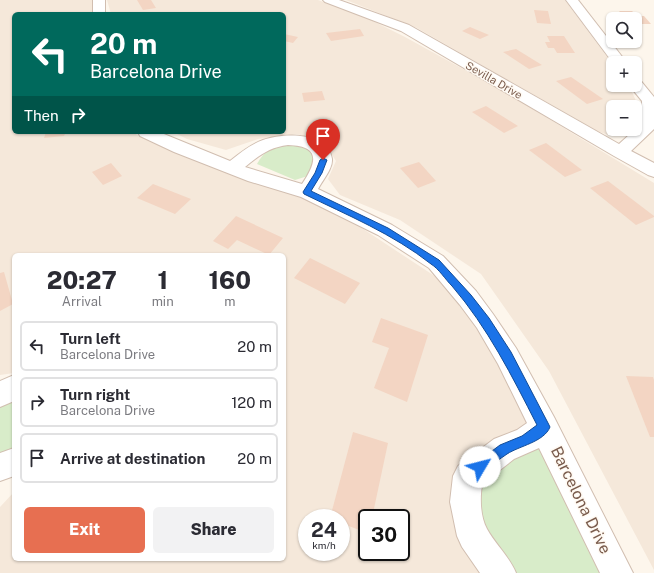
<!DOCTYPE html>
<html lang="en">
<head>
<meta charset="utf-8">
<style>
  :root { --surface:#fff; --page:#f2f2f3; --text:#2b2b33; --muted:#7c7c81; --line:#e1e1e2; --accent:#e76f51 }
  body { margin:0; font-family:"Public Sans",sans-serif; background:var(--page); color:var(--text); height:100vh; display:flex; flex-direction:column; font-size:15px; white-space:nowrap }
  * { box-sizing:border-box; margin:0 }
  p { font-size:13px; color:var(--muted) }
  .icon { flex:none; width:22px; height:22px; fill:none; stroke:currentColor; stroke-width:2; stroke-linecap:round; stroke-linejoin:round }
  .map { position:relative; flex:1; overflow:hidden }
  .drawer { position:absolute; left:12px; top:253px; width:274px; height:308px; display:flex; flex-direction:column; background:var(--surface); border-radius:6px; box-shadow:0 1px 3px #0004 }
  .drawer>* { flex:none }
  .guide { position:absolute; left:12px; top:12px; width:274px; height:122px; border-radius:6px; box-shadow:0 1px 3px #0004; background:#00695c; color:#fff; overflow:hidden }
  .buttons { position:absolute; left:606px; top:12px; display:grid; gap:8px }
  .buttons a { display:grid; place-items:center; width:36px; height:36px; border-radius:6px; background:var(--surface); box-shadow:0 1px 3px #0004; font-size:20px }
  .speed { position:absolute; left:298px; top:509px; display:flex; gap:8px; font-size:20px; font-weight:700; text-align:center }
  .speed>* { display:grid; place-content:center; width:52px; height:52px; border-radius:50%; background:var(--surface); box-shadow:0 1px 3px #0004; line-height:1 }
  .speed small { font-size:10px; font-weight:400 }
  .speed .limit { border:2px solid #111; border-radius:6px; background:#fff; color:#111 }
  .pin { position:absolute; display:grid; place-items:center; width:34px; height:34px; color:#fff; margin:-41px -17px; border-radius:50% 50% 50% 0; rotate:-45deg; box-shadow:0 0 4px #0007 }
  .pin .icon { rotate:45deg }
  .me { position:absolute; width:44px; margin:-22px; rotate:53deg; stroke-linejoin:round; filter:drop-shadow(0 0 3px #0008) }
  .turn { display:flex; align-items:center; gap:14px; height:84px; padding:0 12px; font-size:18px }
  .turn .icon { width:52px; height:52px; stroke-width:2.5 }
  .turn b { display:block; font-size:28px; line-height:34px }
  .then { display:flex; align-items:center; height:38px; padding:0 12px; background:#0003; gap:8px; font-size:15px }
  .eta { display:flex; justify-content:space-evenly; align-items:center; height:68px; text-align:center }
  .eta b { font-size:24px; font-weight:800; line-height:28px }
  .action { display:flex; gap:8px; margin-top:auto; padding:8px 12px }
  .action a { flex:1; height:46px; border-radius:6px; background:var(--accent); color:#fff; font-size:16px; font-weight:800; line-height:46px; text-align:center }
  .action a+a { background:var(--page); color:var(--text) }
  ul { padding:0; list-style:none }
  li { display:flex; align-items:center; gap:12px; height:50px; margin:0 8px 6px; padding:0 4px; border:2px solid var(--line); border-radius:6px }
  li div { flex:1 }
  li b { display:block; font-size:15px }
  li em { font-style:normal }
  .map>svg:first-child { display:block }
  .residential { fill:#f5e8da; fill-rule:evenodd }
  .green { fill:#d8ecc9 }
  .building { fill:#f3d5c3 }
  .lines { fill:none; stroke-linecap:round; stroke-linejoin:round }
  .minor-casing { stroke:#d1beb0; stroke-width:2 }
  .minor { fill:#fff; fill-rule:evenodd }
  .route { fill:#1a73e8; stroke:#114b97 }
  .labels { text-anchor:middle; dominant-baseline:central; stroke-width:3; stroke-linejoin:round; paint-order:stroke }
  .far-street-label { font-size:11px; fill:#7a5c4d; stroke:#fffaf3 }
  .near-street-label { font-size:16px; fill:#7a5c4d; stroke:#fffaf3 }
</style>
</head>
<body>
<div class="map">
<svg width="654" height="573" viewBox="0 0 654 573">
  <rect width="100%" height="100%" fill="#fdf6ec"/>
  <!-- residential -->
  <g class="residential">
    <path d="M 0,0 L 92,0 L 92,14 L 14,14 L 14,132 L 134,132 L 137,135 L 307,192 L 468,298 L 544,427 L 500,573 L 0,573 L 0,507 L 14,492 L 14,559 L 284,559 L 284,255 L 14,255 L 14,373 L 0,375 ZM 307,518 L 341,518 L 341,552 L 307,552 ZM 367,518 L 401,518 L 401,552 L 367,552 Z"/>
    <polygon points="107,0 318,0 365,17 405,37 503,91 654,183 654,570 549,371 481,274 400,220 340,195 328,179 336,161 323,141 297,134 258,139 226,150 187,139 173,132 284,132 284,14 111,14"/>
    <polygon points="346,0 565,0 613,65 613,85 629,85 636,101 635,110 635,107 613,107 613,129 626,129 623,132 611,136 597,131 417,28"/>
  </g>
  <!-- green -->
  <g class="green">
    <path d="M 286,143 L 299,144 L 311,149 L 314,158 L 311,175 L 295,180 L 257,164 C 264,151 272,147 286,143 Z"/>
    <polygon points="14,398 14,450 0,453 0,406"/>
    <polygon points="544,427 617,573 500,573 468,476"/>
  </g>
  <!-- building -->
  <g class="building">
    <polygon points="137,0 151,0 156,8 143,10"/>
    <polygon points="534,10 548,11 551,24 537,23"/>
    <polygon points="619,11 632,11 637,16 644,16 651,24 635,24 635,19 626,19"/>
    <polygon points="470,27 489,35 480,39 462,31"/>
    <polygon points="360,29 364,36 331,41 326,33"/>
    <polygon points="284,34 298,37 293,43 284,41"/>
    <polygon points="547,36 564,36 575,53 557,53 554,48 548,48 545,42 550,42"/>
    <polygon points="516,49 542,65 529,69 503,52"/>
    <polygon points="571,77 603,99 587,104 556,81"/>
    <polygon points="322,91 325,100 304,102 302,93"/>
    <polygon points="486,106 518,126 504,133 472,112"/>
    <polygon points="46,132 66,132 64,136 44,138"/>
    <polygon points="546,143 582,170 565,177 529,150"/>
    <polygon points="419,162 436,181 418,188 400,168"/>
    <polygon points="111,163 122,176 103,185 92,172"/>
    <polygon points="608,181 654,216 654,217 636,225 590,188"/>
    <polygon points="153,184 191,199 175,214 137,198"/>
    <polygon points="236,216 283,238 269,255 237,240 228,249 213,241"/>
    <polygon points="310,258 360,283 345,304 294,278"/>
    <polygon points="4,272 13,304 0,311 0,273"/>
    <polygon points="381,318 428,335 407,402 374,388 389,348 372,342"/>
    <polygon points="626,376 653,377 654,380 654,437 650,437"/>
    <polygon points="353,432 388,443 372,518 367,518 367,533 341,523 341,518 330,518"/>
  </g>
  <g class="lines">
    <!-- minor casing -->
    <g class="minor-casing">
      <g id="minor">
        <rect x="93" y="0" width="12" height="14"/>
        <polygon points="323,0 339,0 409,25 619,144 640,125 642,101 629,85 635,85 635,79 640,80 654,97 654,129 631,151 654,163 654,177 648,175 614,156 401,31 325,2"/>
        <polygon points="566,0 578,0 627,63 613,63"/>
        <path d="M 138,132 L 159,132 L 230,161 C 240,153 251,144 263,140 C 283,133 328,131 332,159 C 333,169 322,181 318,189 L 392,225 L 443,256 L 476,291 L 493,314 L 516,348 L 554,417 L 633,573 L 600,573 L 539,448 L 514,459 L 482,484 C 480,498 480,516 487,529 C 496,545 509,556 516,573 L 480,573 L 462,547 L 457,536 L 450,502 L 453,476 L 458,466 L 494,439 L 517,430 L 527,423 L 498,364 L 477,328 L 460,305 L 429,268 L 378,235 L 301,197 L 248,181 L 174,152 L 140,136 ZM 288,145 C 321,146 317,162 302,184 L 245,167 C 258,156 270,147 288,145 Z"/>
        <polygon points="14,375 14,401 0,407 0,381"/>
        <polygon points="14,448 14,476 0,481 0,453"/>
      </g>
    </g>
    <!-- minor -->
    <use href="#minor" class="minor"/>
  </g>
  <!-- route -->
  <path class="route" d="M 323,158 L 327,160 L 322,173 L 311,191 L 388,228 L 439,260 L 471,295 L 489,318 L 511,352 L 548,423 L 550,427 C 544,442 519,446 507,454 C 499,459 492,466 484,471 L 480,473 L 476,471 L 474,467 L 476,463 L 500,445 L 522,436 L 537,425 C 512,376 488,328 452,286 C 445,279 439,269 431,264 C 393,234 347,215 304,194 L 303,192 L 315,173 L 320,160 Z"/>
  <g class="labels">
    <!-- far-street labels -->
    <g class="far-street-label">
      <text transform="translate(494 80) rotate(30)">Sevilla Drive</text>
    </g>
    <!-- near-street labels -->
    <g class="near-street-label">
      <text transform="translate(581 500) rotate(64)">Barcelona Drive</text>
    </g>
  </g>
</svg>
<div class="buttons">
<a><svg class="icon" aria-label="search" viewBox="0 0 24 24"><circle cx="10" cy="10" r="6"/><path d="M15 15l6 6"/></svg></a>
<a>+</a>
<a>−</a>
</div>
<div class="speed"><div>24<small>km/h</small></div><div class="limit">30</div></div>
<div class="pin" style="left:323px;top:160px;background:#d93025"><svg class="icon" aria-label="arrive" viewBox="0 0 24 24"><path d="M6 21V4h12l-3 4 3 4H6"/></svg></div>
<svg class="me" style="left:480px;top:467px" viewBox="-20 -20 40 40"><circle r="19" fill="#fff"/><path d="M0-13L10 11 0 6-10 11z" fill="#1a73e8"/></svg>
<div class="guide">
<div class="turn"><svg class="icon" aria-label="left" viewBox="0 0 24 24"><path d="M17 20v-9H6M10 6l-5 5 5 5"/></svg><div><b>20 m</b>Barcelona Drive</div></div>
<div class="then">Then<svg class="icon" aria-label="right" viewBox="0 0 24 24"><path d="M7 20v-9h11M14 6l5 5-5 5"/></svg></div>
</div>
<section class="drawer">
<div class="eta">
<div><b>20:27</b><p>Arrival</p></div>
<div><b>1</b><p>min</p></div>
<div><b>160</b><p>m</p></div>
</div>
<ul>
<li><svg class="icon" aria-label="left" viewBox="0 0 24 24"><path d="M17 20v-9H6M10 6l-5 5 5 5"/></svg><div><b>Turn left</b><p>Barcelona Drive</p></div><em>20 m</em></li>
<li><svg class="icon" aria-label="right" viewBox="0 0 24 24"><path d="M7 20v-9h11M14 6l5 5-5 5"/></svg><div><b>Turn right</b><p>Barcelona Drive</p></div><em>120 m</em></li>
<li><svg class="icon" aria-label="arrive" viewBox="0 0 24 24"><path d="M6 21V4h12l-3 4 3 4H6"/></svg><div><b>Arrive at destination</b></div><em>20 m</em></li>
</ul>
<div class="action"><a>Exit</a><a>Share</a></div>
</section>
</div>
</body>
</html>
